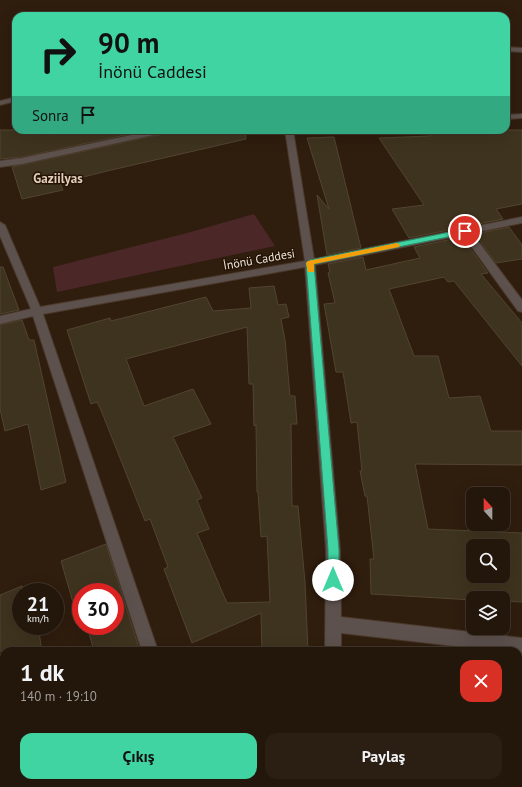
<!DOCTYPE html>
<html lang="tr">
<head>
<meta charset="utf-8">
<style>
  :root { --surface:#23160a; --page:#2b1f13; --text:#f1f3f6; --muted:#a39f9c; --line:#40352b; --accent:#40d4a2 }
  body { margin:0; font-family:"PT Sans",sans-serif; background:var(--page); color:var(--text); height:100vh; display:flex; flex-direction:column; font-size:15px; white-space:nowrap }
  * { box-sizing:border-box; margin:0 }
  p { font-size:13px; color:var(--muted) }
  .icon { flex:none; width:22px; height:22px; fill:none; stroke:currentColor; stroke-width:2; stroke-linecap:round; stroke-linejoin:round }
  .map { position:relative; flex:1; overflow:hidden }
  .side { position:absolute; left:0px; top:647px; width:522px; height:140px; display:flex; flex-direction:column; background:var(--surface); border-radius:12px 12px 0 0; box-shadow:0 4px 16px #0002,0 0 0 1px var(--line) }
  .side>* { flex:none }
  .top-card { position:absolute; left:12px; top:12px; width:498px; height:122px; border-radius:12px; box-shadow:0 4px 16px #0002,0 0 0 1px var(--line); background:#40d4a2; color:#111; overflow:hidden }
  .needle { width:26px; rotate:339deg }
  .tools { position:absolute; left:466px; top:487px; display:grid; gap:8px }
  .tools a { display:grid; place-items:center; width:44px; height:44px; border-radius:8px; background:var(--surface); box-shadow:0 4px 16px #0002,0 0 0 1px var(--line); font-size:20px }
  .speed { position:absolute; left:12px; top:583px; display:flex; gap:8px; font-size:20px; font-weight:700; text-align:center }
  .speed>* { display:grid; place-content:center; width:52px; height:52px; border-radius:50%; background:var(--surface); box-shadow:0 4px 16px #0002,0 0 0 1px var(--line); line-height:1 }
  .speed small { font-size:10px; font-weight:400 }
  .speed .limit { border:6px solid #d22; background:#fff; color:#111 }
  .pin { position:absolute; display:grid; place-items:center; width:34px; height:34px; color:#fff; margin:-17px; border:2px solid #fff; border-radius:50%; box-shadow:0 1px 4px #0007 }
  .me { position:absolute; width:44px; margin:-22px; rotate:0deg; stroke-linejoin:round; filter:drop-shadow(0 0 3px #0008) }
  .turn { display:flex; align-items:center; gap:14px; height:84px; padding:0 20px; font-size:18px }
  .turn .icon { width:52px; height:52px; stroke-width:2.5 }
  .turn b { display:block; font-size:28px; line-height:34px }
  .then { display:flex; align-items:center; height:38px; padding:0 20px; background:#0003; gap:8px; font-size:15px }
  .round { display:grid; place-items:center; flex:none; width:42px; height:42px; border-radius:12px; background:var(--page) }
  .head { display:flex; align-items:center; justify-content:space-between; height:68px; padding:0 20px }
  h1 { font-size:24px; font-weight:700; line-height:30px }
  .action { display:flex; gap:8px; margin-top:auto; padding:8px 20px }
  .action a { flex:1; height:46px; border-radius:12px; background:var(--accent); color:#111; font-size:16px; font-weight:700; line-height:46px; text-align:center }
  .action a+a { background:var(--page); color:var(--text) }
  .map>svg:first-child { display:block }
  .green { fill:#4c2728 }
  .building { fill:#3e331e; stroke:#514530; fill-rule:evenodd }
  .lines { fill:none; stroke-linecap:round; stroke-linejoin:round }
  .minor-casing { stroke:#4a382a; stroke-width:2 }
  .minor { fill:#5d514d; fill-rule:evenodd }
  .route { fill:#40d4a2; stroke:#2a8a69 }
  .slow { fill:#f59e0b }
  .labels { text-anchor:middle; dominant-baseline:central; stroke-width:3; stroke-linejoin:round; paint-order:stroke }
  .street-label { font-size:12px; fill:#ede1d7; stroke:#241406 }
  .far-district-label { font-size:13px; font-weight:bold; fill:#e5ceba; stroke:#241406 }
</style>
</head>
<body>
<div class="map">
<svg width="522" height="787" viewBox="0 0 522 787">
  <rect width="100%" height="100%" fill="#2f1d0e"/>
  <!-- green -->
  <polygon class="green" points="254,214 275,246 57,292 53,267 187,233"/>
  <!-- building -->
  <g class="building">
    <polygon points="0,130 34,130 37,135 50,132 51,135 76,130 149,130 22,157 0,159"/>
    <polygon points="172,130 245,130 246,139 107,171 60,183 63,190 22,199 12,167 167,133"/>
    <polygon points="428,130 522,130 522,204 496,209 503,219 409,238 392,209 424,205 379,138 430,136"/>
    <polygon points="334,137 361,248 327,255 317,195 329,209 307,138"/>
    <polygon points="509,227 522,245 522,259 496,263 475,234"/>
    <path d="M 462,237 L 488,273 L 481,274 L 522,323 L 522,366 L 454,281 L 448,282 L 444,277 L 389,289 L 414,356 L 438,356 L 449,398 L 480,396 L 491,431 L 522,431 L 522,465 L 415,464 L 428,529 L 522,533 L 522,602 L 503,601 L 503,598 L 473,598 L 473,600 L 371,594 L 370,559 L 374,559 L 367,496 L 365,496 L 360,471 L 362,471 L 357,422 L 351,423 L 343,372 L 336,372 L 324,304 L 335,303 L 328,273 L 330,272 L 328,264 L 363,257 L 366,270 L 420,258 L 414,247 ZM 473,546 L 503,546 L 503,576 L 473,576 Z"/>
    <polygon points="0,267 3,267 19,310 0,314"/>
    <path d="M 274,286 L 278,305 L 286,304 L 289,317 L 281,319 L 285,340 L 290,396 L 295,396 L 297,424 L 291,424 L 292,506 L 298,506 L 305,582 L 308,651 L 262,651 L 261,613 L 192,643 L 164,569 L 168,567 L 150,519 L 145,521 L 101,410 L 97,402 L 91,404 L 67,330 L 110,318 L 111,321 L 206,297 L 213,311 L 251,308 L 249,288 ZM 247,327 L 249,384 L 253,384 L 254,426 L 256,425 L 257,492 L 258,492 L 261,537 L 267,536 L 270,602 L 227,603 L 197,533 L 209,529 L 197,500 L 202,498 L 173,437 L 211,424 L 193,389 L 144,406 L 126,359 Z"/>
    <polygon points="22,320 29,340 34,340 66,482 41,490 28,424 5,431 0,409 0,325"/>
    <polygon points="106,544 140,651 94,651 87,626 115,626 115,592 81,592 81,615 77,616 61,561"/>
    <polygon points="22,586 24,592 21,592 21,626 38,626 42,651 0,651 0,595"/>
  </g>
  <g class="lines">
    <!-- minor casing -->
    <g class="minor-casing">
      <g id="minor">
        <polygon points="506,47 522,48 522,52 506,51"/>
        <polygon points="16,97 16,101 0,105 0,101"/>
        <polygon points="522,114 522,118 506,119 506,115"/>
        <polygon points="156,130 171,130 167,132 22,164 0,167 0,161 22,158"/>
        <polygon points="285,130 293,130 314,259 522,217 522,223 472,233 522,300 522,312 518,311 463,235 315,265 340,550 341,617 522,638 522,654 518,653 518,651 498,651 341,633 341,651 325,651 326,550 305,267 43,314 158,651 142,651 33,316 0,324 0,316 31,309 0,236 0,222 5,225 40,307 305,261"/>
        <polygon points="0,747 4,749 4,783 18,783 19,787 1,787 0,783 3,776 0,775"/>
        <polygon points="185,783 203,783 204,787 186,787"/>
        <rect x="324" y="783" width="18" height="4"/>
      </g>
    </g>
    <!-- minor -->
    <use href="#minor" class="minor"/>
  </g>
  <!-- route -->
  <polygon class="route" points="465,229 469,231 468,233 314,264 339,550 339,580 337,583 333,585 329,583 328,580 328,550 306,263 310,260"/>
  <!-- slow -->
  <polygon class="slow" points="397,243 400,245 399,247 314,264 314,272 308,272 306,263 308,261"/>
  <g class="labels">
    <!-- street labels -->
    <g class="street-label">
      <text transform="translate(259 259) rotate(-10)">İnönü Caddesi</text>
    </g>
    <!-- far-district labels -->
    <g class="far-district-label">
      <text x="58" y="178">Gaziilyas</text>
    </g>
  </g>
</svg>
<div class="tools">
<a><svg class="needle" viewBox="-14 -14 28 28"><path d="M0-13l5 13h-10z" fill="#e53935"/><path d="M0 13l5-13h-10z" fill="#a39f9c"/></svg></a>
<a><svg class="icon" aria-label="search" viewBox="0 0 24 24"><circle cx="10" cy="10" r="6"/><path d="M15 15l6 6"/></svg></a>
<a><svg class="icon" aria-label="layers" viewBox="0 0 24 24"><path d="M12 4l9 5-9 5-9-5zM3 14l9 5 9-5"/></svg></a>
</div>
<div class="speed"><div>21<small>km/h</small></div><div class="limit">30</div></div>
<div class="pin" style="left:465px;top:231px;background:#d93025"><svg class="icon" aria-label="arrive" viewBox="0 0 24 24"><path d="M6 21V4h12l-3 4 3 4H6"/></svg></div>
<svg class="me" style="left:333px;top:580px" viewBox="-20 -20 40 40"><circle r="19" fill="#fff"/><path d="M0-13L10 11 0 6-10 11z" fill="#40d4a2"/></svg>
<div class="top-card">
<div class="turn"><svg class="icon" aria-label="right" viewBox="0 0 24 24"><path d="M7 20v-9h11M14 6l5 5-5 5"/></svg><div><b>90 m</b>İnönü Caddesi</div></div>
<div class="then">Sonra<svg class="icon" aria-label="arrive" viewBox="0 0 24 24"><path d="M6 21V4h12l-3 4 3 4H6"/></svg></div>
</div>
<section class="side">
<div class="head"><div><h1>1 dk</h1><p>140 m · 19:10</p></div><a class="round" style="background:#d93025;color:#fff"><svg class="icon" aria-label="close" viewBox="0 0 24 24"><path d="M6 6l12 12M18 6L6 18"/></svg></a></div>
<div class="action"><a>Çıkış</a><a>Paylaş</a></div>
</section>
</div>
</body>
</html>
